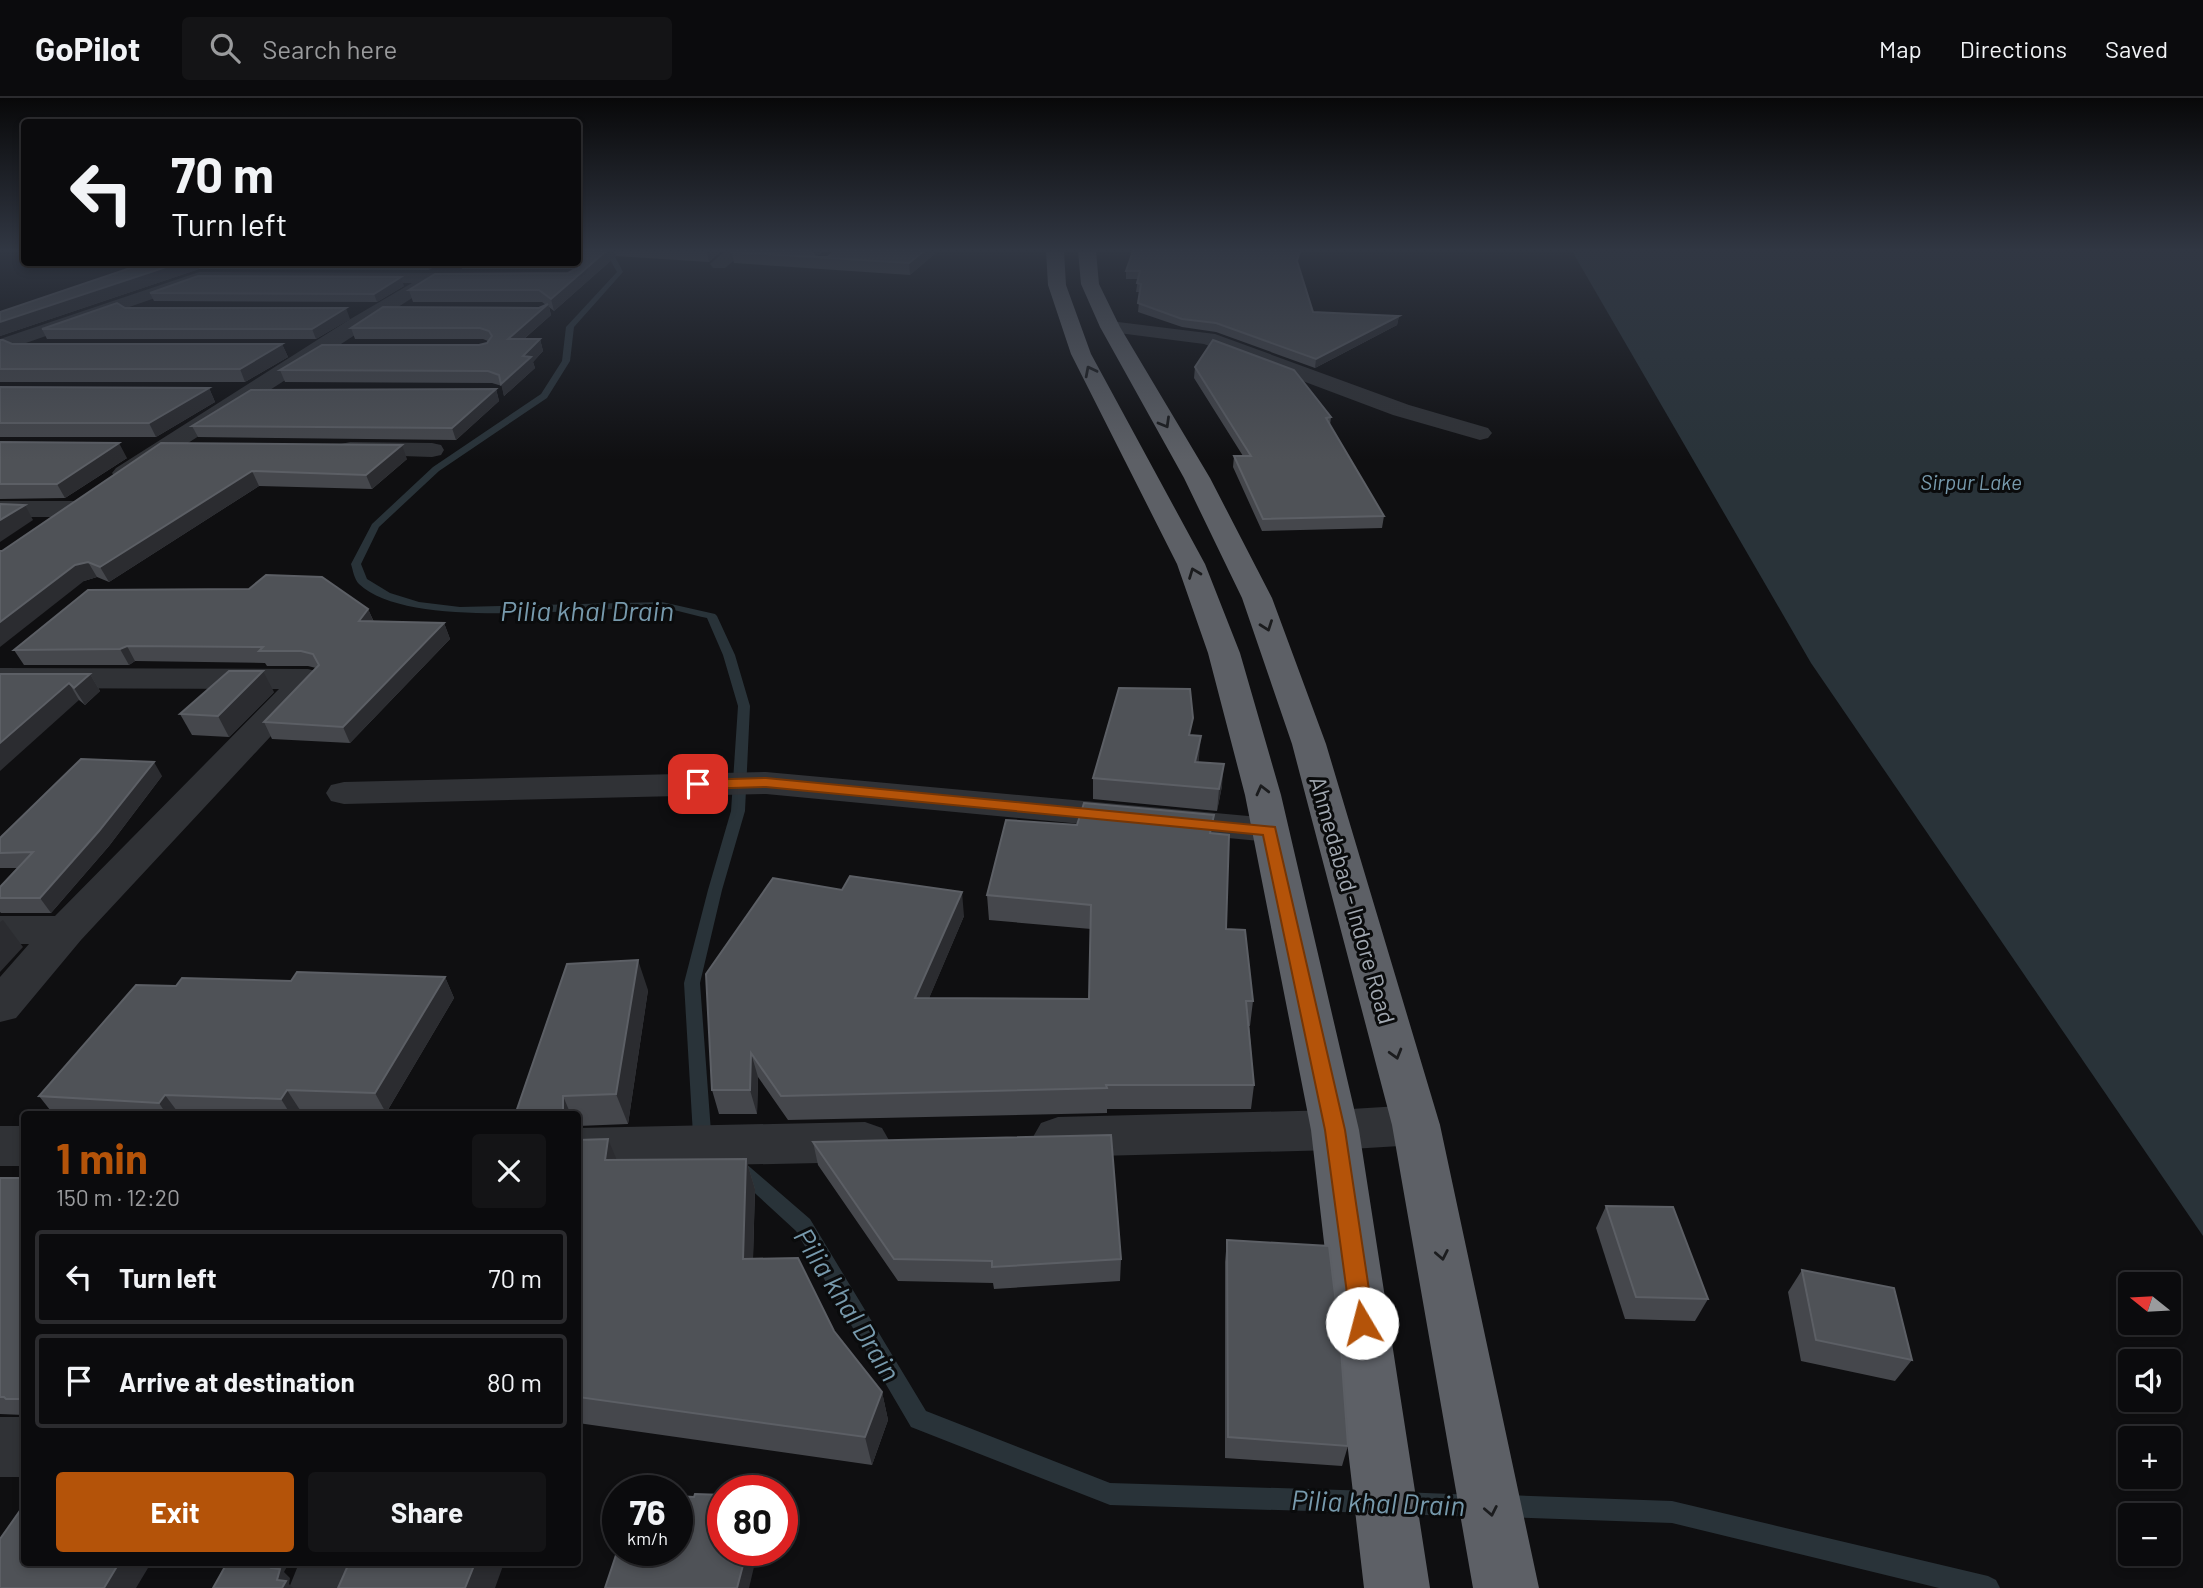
<!DOCTYPE html>
<html lang="en">
<head>
<meta charset="utf-8">
<style>
  :root { --surface:#0b0b0d; --page:#141416; --text:#f1f3f6; --muted:#9a9b9d; --line:#2b2b2e; --accent:#b45309 }
  body { margin:0; font-family:Barlow,sans-serif; background:var(--page); color:var(--text); height:100vh; display:flex; flex-direction:column; font-size:26px; white-space:nowrap }
  * { box-sizing:border-box; margin:0 }
  p { font-size:23px; color:var(--muted) }
  .icon { flex:none; width:38px; height:38px; fill:none; stroke:currentColor; stroke-width:2; stroke-linecap:round; stroke-linejoin:round }
  .map { position:relative; flex:1; overflow:hidden }
  .details { position:absolute; left:21px; top:1013px; width:560px; height:455px; display:flex; flex-direction:column; background:var(--surface); border-radius:7px; box-shadow:0 4px 10px #0003,0 0 0 2px var(--line) }
  .details>* { flex:none }
  .banner { position:absolute; left:21px; top:21px; width:560px; height:147px; border-radius:7px; box-shadow:0 4px 10px #0003,0 0 0 2px var(--line); background:#0b0b0d; color:var(--text); overflow:hidden }
  .needle { width:46px; rotate:288deg }
  .buttons { position:absolute; left:2118px; top:1174px; display:grid; gap:14px }
  .buttons a { display:grid; place-items:center; width:63px; height:63px; border-radius:7px; background:var(--surface); box-shadow:0 4px 10px #0003,0 0 0 2px var(--line); font-size:35px }
  .speed { position:absolute; left:602px; top:1377px; display:flex; gap:14px; font-size:35px; font-weight:700; text-align:center }
  .speed>* { display:grid; place-content:center; width:91px; height:91px; border-radius:50%; background:var(--surface); box-shadow:0 4px 10px #0003,0 0 0 2px var(--line); line-height:1 }
  .speed small { font-size:18px; font-weight:400 }
  .speed .limit { border:10px solid #d22; background:#fff; color:#111 }
  .pin { position:absolute; display:grid; place-items:center; width:60px; height:60px; color:#fff; margin:-30px; border-radius:14px; box-shadow:0 4px 10px #0006 }
  .me { position:absolute; width:77px; margin:-38px; rotate:352deg; stroke-linejoin:round; filter:drop-shadow(0 0 5px #0008) }
  .turn { display:flex; align-items:center; gap:24px; height:147px; padding:0 35px; font-size:32px }
  .turn .icon { width:91px; height:91px; stroke-width:2.5 }
  .turn b { display:block; font-size:49px; line-height:60px }
  .round { display:grid; place-items:center; flex:none; width:74px; height:74px; border-radius:7px; background:var(--page) }
  .head { display:flex; align-items:center; justify-content:space-between; height:119px; padding:0 35px }
  h1 { font-size:42px; font-weight:700; line-height:52px; color:var(--accent) }
  .button { display:flex; gap:14px; margin-top:auto; padding:14px 35px }
  .button a { flex:1; height:80px; border-radius:7px; background:var(--accent); color:#fff; font-size:28px; font-weight:700; line-height:80px; text-align:center }
  .button a+a { background:var(--page); color:var(--text) }
  ul { padding:0; list-style:none }
  li { display:flex; align-items:center; gap:21px; height:94px; margin:0 14px 10px; padding:0 21px; border:4px solid var(--line); border-radius:7px }
  li div { flex:1 }
  li b { display:block; font-size:26px }
  li em { font-style:normal }
  header { display:flex; align-items:center; gap:42px; box-sizing:border-box; height:98px; padding:0 35px; background:var(--surface); border-bottom:2px solid var(--line) }
  header strong { font-size:33px }
  nav { display:flex; gap:38px; margin-inline-start:auto; font-size:24px }
  .search { width:490px; height:63px; background:var(--page); display:flex; align-items:center; gap:18px; box-sizing:border-box; padding:0 24px; border-radius:7px; color:var(--muted); font-size:26px }
  .map>svg:first-child { display:block }
  .water { fill:#293339 }
  .lines { fill:none; stroke-linecap:round; stroke-linejoin:round }
  .stream { fill:#293339; fill-rule:evenodd }
  .street { fill:#303236; fill-rule:evenodd }
  .highway { fill:#5d6066; fill-rule:evenodd }
  .wall { fill:#45474c }
  .shaded-wall { fill:#2b2c30 }
  .building { fill:#4f5257; stroke:#5c5f65; stroke-width:2 }
  .oneway { stroke:#1b1c1e }
  .route { fill:#b45309; stroke:#753606; stroke-width:2 }
  .labels { text-anchor:middle; dominant-baseline:central; stroke-width:6; stroke-linejoin:round; paint-order:stroke }
  .far-water-label { font-size:21px; font-style:italic; fill:#779aad; stroke:#0a0b0c }
  .street-label { font-size:23px; fill:#a1a8b1; stroke:#0a0b0c }
  .near-water-label { font-size:28px; font-style:italic; fill:#779aad; stroke:#0a0b0c }
</style>
</head>
<body>
<header>
<strong>GoPilot</strong>
<div class="search"><svg class="icon" aria-label="search" viewBox="0 0 24 24"><circle cx="10" cy="10" r="6"/><path d="M15 15l6 6"/></svg>Search here</div>
<nav><a>Map</a><a>Directions</a><a>Saved</a></nav>
</header>
<div class="map">
<svg width="2203" height="1490" viewBox="0 0 2203 1490">
  <rect width="100%" height="100%" fill="#0f0f11"/>
  <!-- water -->
  <polygon class="water" points="1572,153 2203,153 2203,1138 1811,565"/>
  <g class="lines">
    <!-- stream -->
    <g class="stream">
      <path d="M 601,153 C 615,153 617,163 623,174 L 574,229 L 570,263 L 547,300 L 439,373 L 379,429 L 361,466 L 367,481 L 390,495 L 419,504 L 460,509 L 662,504 L 715,516 L 717,518 L 735,557 L 750,608 L 745,713 L 722,792 L 700,885 L 711,1034 L 716,1042 L 713,1047 C 703,1051 698,1046 693,1037 L 684,885 L 708,792 L 731,713 L 738,608 L 723,557 L 707,520 C 691,517 675,511 659,510 C 589,508 410,534 359,486 C 354,481 353,472 351,466 L 372,426 L 433,369 L 541,296 L 562,263 L 566,229 L 617,174 L 609,160 Z"/>
      <polygon points="738,1061 744,1064 810,1121 926,1313 1110,1385 1373,1393 1381,1396 1384,1404 1381,1412 1373,1415 1110,1407 911,1329 796,1133 732,1074 729,1069 732,1064"/>
      <polygon points="1400,1394 1477,1397 1485,1400 1488,1408 1485,1416 1477,1419 1400,1416 1392,1413 1389,1405 1392,1397"/>
      <polygon points="1505,1397 1672,1403 1988,1478 1996,1482 2000,1490 1939,1490 1672,1425 1505,1419 1497,1416 1494,1408 1497,1400"/>
    </g>
    <!-- street -->
    <g class="street">
      <polygon points="725,153 745,153 725,170 713,170 710,166"/>
      <polygon points="199,174 434,175 443,180 134,380 125,383 116,380 112,375 116,370 347,223 412,185 201,184 0,254 0,241"/>
      <polygon points="1110,223 1215,236 1409,307 1488,330 1492,335 1488,340 1480,342 1393,317 1204,246 1103,233 1100,229 1103,225"/>
      <polygon points="350,344 432,345 441,347 444,352 441,357 432,359 341,356 338,351 341,346"/>
      <polygon points="0,403 73,403 82,405 86,411 82,417 73,419 0,419"/>
      <polygon points="0,570 308,571 320,574 324,581 81,842 16,920 0,924 0,879 29,846 0,846 0,818 55,818 279,591 0,590"/>
      <polygon points="766,674 1270,720 1283,723 1289,732 1283,741 1270,744 766,696 344,706 331,703 326,695 331,687 344,684"/>
      <polygon points="1416,1007 1433,1013 1440,1027 1433,1041 1416,1047 1335,1052 1058,1059 1041,1053 1033,1039 1041,1025 1058,1019 1335,1012"/>
      <polygon points="865,1024 882,1030 890,1044 882,1058 865,1064 578,1070 578,1030"/>
      <rect x="0" y="1028" width="24" height="40"/>
      <rect x="0" y="1319" width="24" height="60"/>
      <polygon points="299,1465 363,1465 355,1490 289,1490"/>
    </g>
    <!-- highway -->
    <g class="highway">
      <polygon points="1046,153 1064,153 1066,187 1091,256 1205,466 1240,555 1281,697 1359,1032 1430,1490 1364,1490 1311,1032 1245,697 1208,555 1177,466 1071,256 1048,187"/>
      <polygon points="1078,153 1096,153 1099,186 1120,229 1210,380 1272,500 1326,646 1440,1027 1539,1490 1473,1490 1392,1027 1292,646 1242,500 1184,380 1100,229 1081,186"/>
    </g>
  </g>
  <!-- wall -->
  <g class="wall">
    <polygon points="578,153 721,153 709,164 616,158 554,213 549,209 551,217 524,241 540,241 543,253 533,264 535,270 504,298 502,288 492,285 285,284 280,272 479,247 487,245 488,243 483,241 355,241 351,230 539,210 546,207 542,204 413,204 409,192 568,175 573,172 571,171 462,171 460,164 578,164"/>
    <polygon points="733,153 823,153 816,159 938,153 910,177 734,165 732,154"/>
    <polygon points="148,164 440,164 429,172 199,171 0,238 0,214"/>
    <polygon points="1298,166 1313,214 1399,218 1397,227 1315,270 1216,234 1182,229 1138,214 1140,194 1136,194 1138,181 1126,181 1126,173"/>
    <polygon points="404,188 377,204 154,203 150,195"/>
    <polygon points="125,210 350,221 316,241 47,241 42,231"/>
    <polygon points="0,242 12,246 282,246 288,259 245,284 0,284"/>
    <polygon points="1195,269 1331,319 1330,327 1384,418 1382,430 1262,433 1233,369 1234,358 1243,358 1194,280"/>
    <polygon points="0,289 209,290 215,304 156,339 0,339"/>
    <polygon points="496,291 499,303 456,342 198,339 192,328"/>
    <polygon points="0,344 127,360 65,400 0,401"/>
    <polygon points="161,345 407,361 372,391 259,388 109,484 97,479 84,483 2,453"/>
    <polygon points="368,511 374,524 444,525 450,541 350,645 272,641 264,624 316,570 308,568 267,568 265,565 135,563 129,567 24,567 14,552"/>
    <polygon points="0,576 90,576 100,593 85,607 79,602"/>
    <polygon points="274,594 229,639 192,637 180,616"/>
    <polygon points="1192,637 1199,660 1198,664 1222,688 1217,713 1093,701 1093,680"/>
    <polygon points="162,678 109,748 51,815 1,815 0,814 0,789 18,770 0,770 0,740"/>
    <polygon points="1213,736 1226,831 1253,903 1250,928 1249,928 1254,987 1251,1011 1107,1011 1107,1015 788,1022 758,979 757,1016 719,1016 712,992 842,792 964,818 929,900 1089,901 1091,831 989,822 987,797"/>
    <polygon points="445,879 454,900 386,1015 300,1012 297,1017 54,1017 39,998 176,888 291,883"/>
    <polygon points="648,892 628,1026 578,1028 578,1017 515,1017"/>
    <polygon points="578,1042 617,1062 746,1061 755,1091 753,1161 834,1233 882,1294 888,1322 872,1367 578,1325"/>
    <polygon points="813,1044 1121,1161 1120,1183 994,1191 993,1185 898,1183 818,1067"/>
    <polygon points="0,1080 24,1080 24,1317 0,1316"/>
    <polygon points="1606,1108 1708,1201 1695,1223 1625,1221 1596,1130"/>
    <polygon points="1227,1142 1348,1348 1342,1368 1225,1360 1225,1164"/>
    <polygon points="1802,1172 1912,1262 1895,1283 1801,1263 1788,1194"/>
  </g>
  <!-- shaded-wall -->
  <g class="shaded-wall">
    <polygon points="606,153 615,153 616,158 554,213 551,201"/>
    <polygon points="707,153 721,153 709,164"/>
    <polygon points="810,153 823,153 816,159"/>
    <polygon points="924,153 938,153 910,177 909,165"/>
    <polygon points="181,164 196,164 199,171 0,238 0,224"/>
    <polygon points="427,164 440,164 429,172"/>
    <polygon points="401,179 404,188 377,204 374,196"/>
    <polygon points="548,206 551,217 511,252 508,241"/>
    <polygon points="346,210 350,221 316,241 312,231"/>
    <polygon points="1399,218 1397,227 1315,270 1316,261"/>
    <polygon points="540,241 543,253 533,264 535,270 504,298 501,286 523,258"/>
    <polygon points="282,246 288,259 245,284 240,271"/>
    <polygon points="209,290 215,304 156,339 149,325"/>
    <polygon points="496,291 499,303 456,342 452,330"/>
    <polygon points="119,345 127,360 65,400 57,386"/>
    <polygon points="402,347 407,361 372,391 366,377"/>
    <polygon points="252,373 259,388 109,484 100,469"/>
    <polygon points="25,407 33,422 0,444 0,422"/>
    <polygon points="88,464 97,479 84,483 0,549 0,524 75,467"/>
    <polygon points="368,511 375,527 359,523"/>
    <polygon points="444,525 450,541 350,645 343,629"/>
    <polygon points="127,548 135,563 129,567 120,551"/>
    <polygon points="263,573 274,594 229,639 218,618"/>
    <polygon points="90,576 100,593 85,607 74,590"/>
    <polygon points="69,585 79,602 0,673 0,645"/>
    <polygon points="1201,638 1199,660 1194,685 1195,664"/>
    <polygon points="154,664 162,678 109,748 51,815 40,800"/>
    <polygon points="1224,666 1222,688 1217,713 1219,691"/>
    <polygon points="962,794 964,818 919,924 915,900"/>
    <polygon points="3,822 23,849 0,874 0,824"/>
    <polygon points="638,862 648,892 628,1026 616,996"/>
    <polygon points="445,879 454,900 386,1015 375,995"/>
    <polygon points="751,955 758,979 757,1016 750,992"/>
    <polygon points="287,992 300,1012 297,1017 291,1017 281,1001"/>
    <polygon points="165,997 180,1017 167,1017 159,1005"/>
    <polygon points="563,998 571,1017 563,1017"/>
    <polygon points="608,1041 621,1072 605,1062"/>
    <polygon points="746,1061 755,1091 752,1190 743,1161"/>
    <polygon points="882,1294 888,1322 872,1367 865,1339"/>
    <polygon points="747,1452 758,1452 749,1490 737,1490"/>
    <polygon points="119,1465 151,1465 136,1490 104,1490"/>
    <polygon points="273,1465 289,1465 284,1474 290,1480 289,1486 293,1490 282,1490 271,1470"/>
    <polygon points="475,1465 504,1465 495,1490 465,1490"/>
  </g>
  <!-- building -->
  <g class="building">
    <polygon points="578,153 606,153 551,201 539,192 409,192 435,176 568,175 578,170 578,165 577,164"/>
    <polygon points="733,153 811,153 815,159 828,159 834,153 924,153 909,165 732,154"/>
    <polygon points="1133,153 1300,153 1297,163 1313,214 1399,218 1316,261 1216,225 1182,221 1138,205 1141,186 1137,185 1140,173 1126,173"/>
    <polygon points="148,164 181,164 0,224 0,214"/>
    <polygon points="198,178 401,179 374,196 150,195"/>
    <polygon points="117,205 125,210 346,210 312,231 42,231"/>
    <polygon points="548,206 508,241 540,241 523,258 531,259 501,286 499,277 488,273 280,272 322,247 479,247 487,245 492,238 489,233 480,230 351,230 383,209 539,210"/>
    <polygon points="0,242 3,242 12,246 282,246 240,271 0,271"/>
    <polygon points="1213,242 1294,272 1331,319 1326,320 1384,418 1263,421 1234,358 1251,358 1195,269"/>
    <polygon points="0,289 209,290 149,325 0,325"/>
    <polygon points="496,291 452,330 192,328 251,292"/>
    <polygon points="0,344 119,345 57,386 0,386"/>
    <polygon points="161,345 402,347 366,377 252,373 100,469 88,464 75,467 0,524 0,453 2,453"/>
    <polygon points="0,406 25,407 0,422"/>
    <polygon points="266,477 322,479 368,511 359,523 444,525 343,629 264,624 319,567 313,556 301,553 259,553 263,549 127,548 120,551 14,552 88,492 249,491"/>
    <polygon points="229,573 263,573 218,618 180,616"/>
    <polygon points="0,576 90,576 74,590 69,585 0,645"/>
    <polygon points="1119,590 1190,591 1193,620 1189,637 1201,638 1195,664 1224,666 1219,691 1093,680"/>
    <polygon points="81,661 154,664 99,733 40,800 0,800 0,789 33,754 0,755 0,740"/>
    <polygon points="1084,705 1214,717 1210,735 1229,737 1226,831 1245,832 1253,903 1246,903 1254,987 1106,987 1107,990 781,998 751,955 750,992 712,992 706,876 773,780 842,792 850,778 962,794 915,900 1089,901 1091,807 987,797 1006,722 1077,727"/>
    <polygon points="638,862 616,996 563,998 563,1017 515,1017 567,866"/>
    <polygon points="297,874 445,879 375,995 287,992 281,1001 165,997 159,1005 39,998 136,887 176,888 182,880 291,883"/>
    <polygon points="1111,1037 1121,1161 992,1169 992,1163 894,1161 813,1044"/>
    <polygon points="608,1041 605,1062 746,1061 743,1161 798,1160 834,1233 882,1294 865,1339 578,1299 578,1042"/>
    <polygon points="0,1080 24,1080 24,1301 6,1301 4,1299 0,1299"/>
    <polygon points="1606,1108 1673,1109 1708,1201 1636,1199"/>
    <polygon points="1227,1142 1329,1148 1340,1238 1348,1348 1228,1339"/>
    <polygon points="1802,1172 1894,1190 1912,1262 1816,1242"/>
    <polygon points="695,1396 723,1397 723,1452 747,1452 737,1490 605,1490 618,1451 618,1452 677,1452 677,1398 694,1399"/>
    <polygon points="24,1407 24,1465 119,1465 104,1490 0,1490 0,1441"/>
    <polygon points="227,1465 273,1465 271,1470 280,1471 277,1482 286,1483 282,1490 213,1490"/>
    <polygon points="349,1465 475,1465 465,1490 338,1490"/>
  </g>
  <!-- one-way arrows -->
  <defs><path id="oneway-chevron" d="M-2-3.5L2.5 0L-2 3.5" fill="none" stroke-width="1.6" stroke-linecap="round" stroke-linejoin="round" transform="scale(1.75)"/></defs>
  <g class="oneway">
    <use href="#oneway-chevron" transform="translate(1090 273) rotate(-117)"/>
    <use href="#oneway-chevron" transform="translate(1165 325) rotate(60)"/>
    <use href="#oneway-chevron" transform="translate(1194 475) rotate(-111)"/>
    <use href="#oneway-chevron" transform="translate(1267 528) rotate(70)"/>
    <use href="#oneway-chevron" transform="translate(1262 692) rotate(-104)"/>
    <use href="#oneway-chevron" transform="translate(1396 956) rotate(74)"/>
    <use href="#oneway-chevron" transform="translate(1442 1157) rotate(79)"/>
    <use href="#oneway-chevron" transform="translate(1491 1413) rotate(79)"/>
  </g>
  <!-- sky -->
  <linearGradient id="sky" x2="0" y2="1"><stop stop-color="#080809"/><stop offset="0.42" stop-color="#313743"/><stop offset="1" stop-color="#313743" stop-opacity="0"/></linearGradient>
  <rect width="2203" height="362" fill="url(#sky)"/>
  <!-- route -->
  <polygon class="route" points="766,680 1275,729 1345,1032 1374,1225 1371,1232 1362,1236 1354,1232 1351,1225 1325,1032 1263,737 766,689 698,691 691,686 698,682"/>
  <g class="labels">
    <!-- far-water labels -->
    <g class="far-water-label">
      <text x="1971" y="383">Sirpur Lake</text>
    </g>
    <!-- street labels -->
    <g class="street-label">
      <text transform="translate(1353 802) rotate(74)">Ahmedabad - Indore Road</text>
    </g>
    <!-- near-water labels -->
    <g class="near-water-label">
      <text x="587" y="512">Pilia khal Drain</text>
      <text transform="translate(848 1206) rotate(58)">Pilia khal Drain</text>
      <text transform="translate(1378 1404) rotate(2)">Pilia khal Drain</text>
    </g>
  </g>
</svg>
<div class="buttons">
<a><svg class="needle" viewBox="-14 -14 28 28"><path d="M0-13l5 13h-10z" fill="#e53935"/><path d="M0 13l5-13h-10z" fill="#9a9b9d"/></svg></a>
<a><svg class="icon" aria-label="sound" viewBox="0 0 24 24"><path d="M4 9h4l5-4v14l-5-4H4zM17 9q2 3 0 6"/></svg></a>
<a>+</a>
<a>−</a>
</div>
<div class="speed"><div>76<small>km/h</small></div><div class="limit">80</div></div>
<div class="pin" style="left:698px;top:686px;background:#d93025"><svg class="icon" aria-label="arrive" viewBox="0 0 24 24"><path d="M6 21V4h12l-3 4 3 4H6"/></svg></div>
<svg class="me" style="left:1362px;top:1225px" viewBox="-20 -20 40 40"><circle r="19" fill="#fff"/><path d="M0-13L10 11 0 6-10 11z" fill="#b45309"/></svg>
<div class="banner">
<div class="turn"><svg class="icon" aria-label="left" viewBox="0 0 24 24"><path d="M17 20v-9H6M10 6l-5 5 5 5"/></svg><div><b>70 m</b>Turn left</div></div>
</div>
<section class="details">
<div class="head"><div><h1>1 min</h1><p>150 m · 12:20</p></div><a class="round"><svg class="icon" aria-label="close" viewBox="0 0 24 24"><path d="M6 6l12 12M18 6L6 18"/></svg></a></div>
<ul>
<li><svg class="icon" aria-label="left" viewBox="0 0 24 24"><path d="M17 20v-9H6M10 6l-5 5 5 5"/></svg><div><b>Turn left</b></div><em>70 m</em></li>
<li><svg class="icon" aria-label="arrive" viewBox="0 0 24 24"><path d="M6 21V4h12l-3 4 3 4H6"/></svg><div><b>Arrive at destination</b></div><em>80 m</em></li>
</ul>
<div class="button"><a>Exit</a><a>Share</a></div>
</section>
</div>
</body>
</html>
